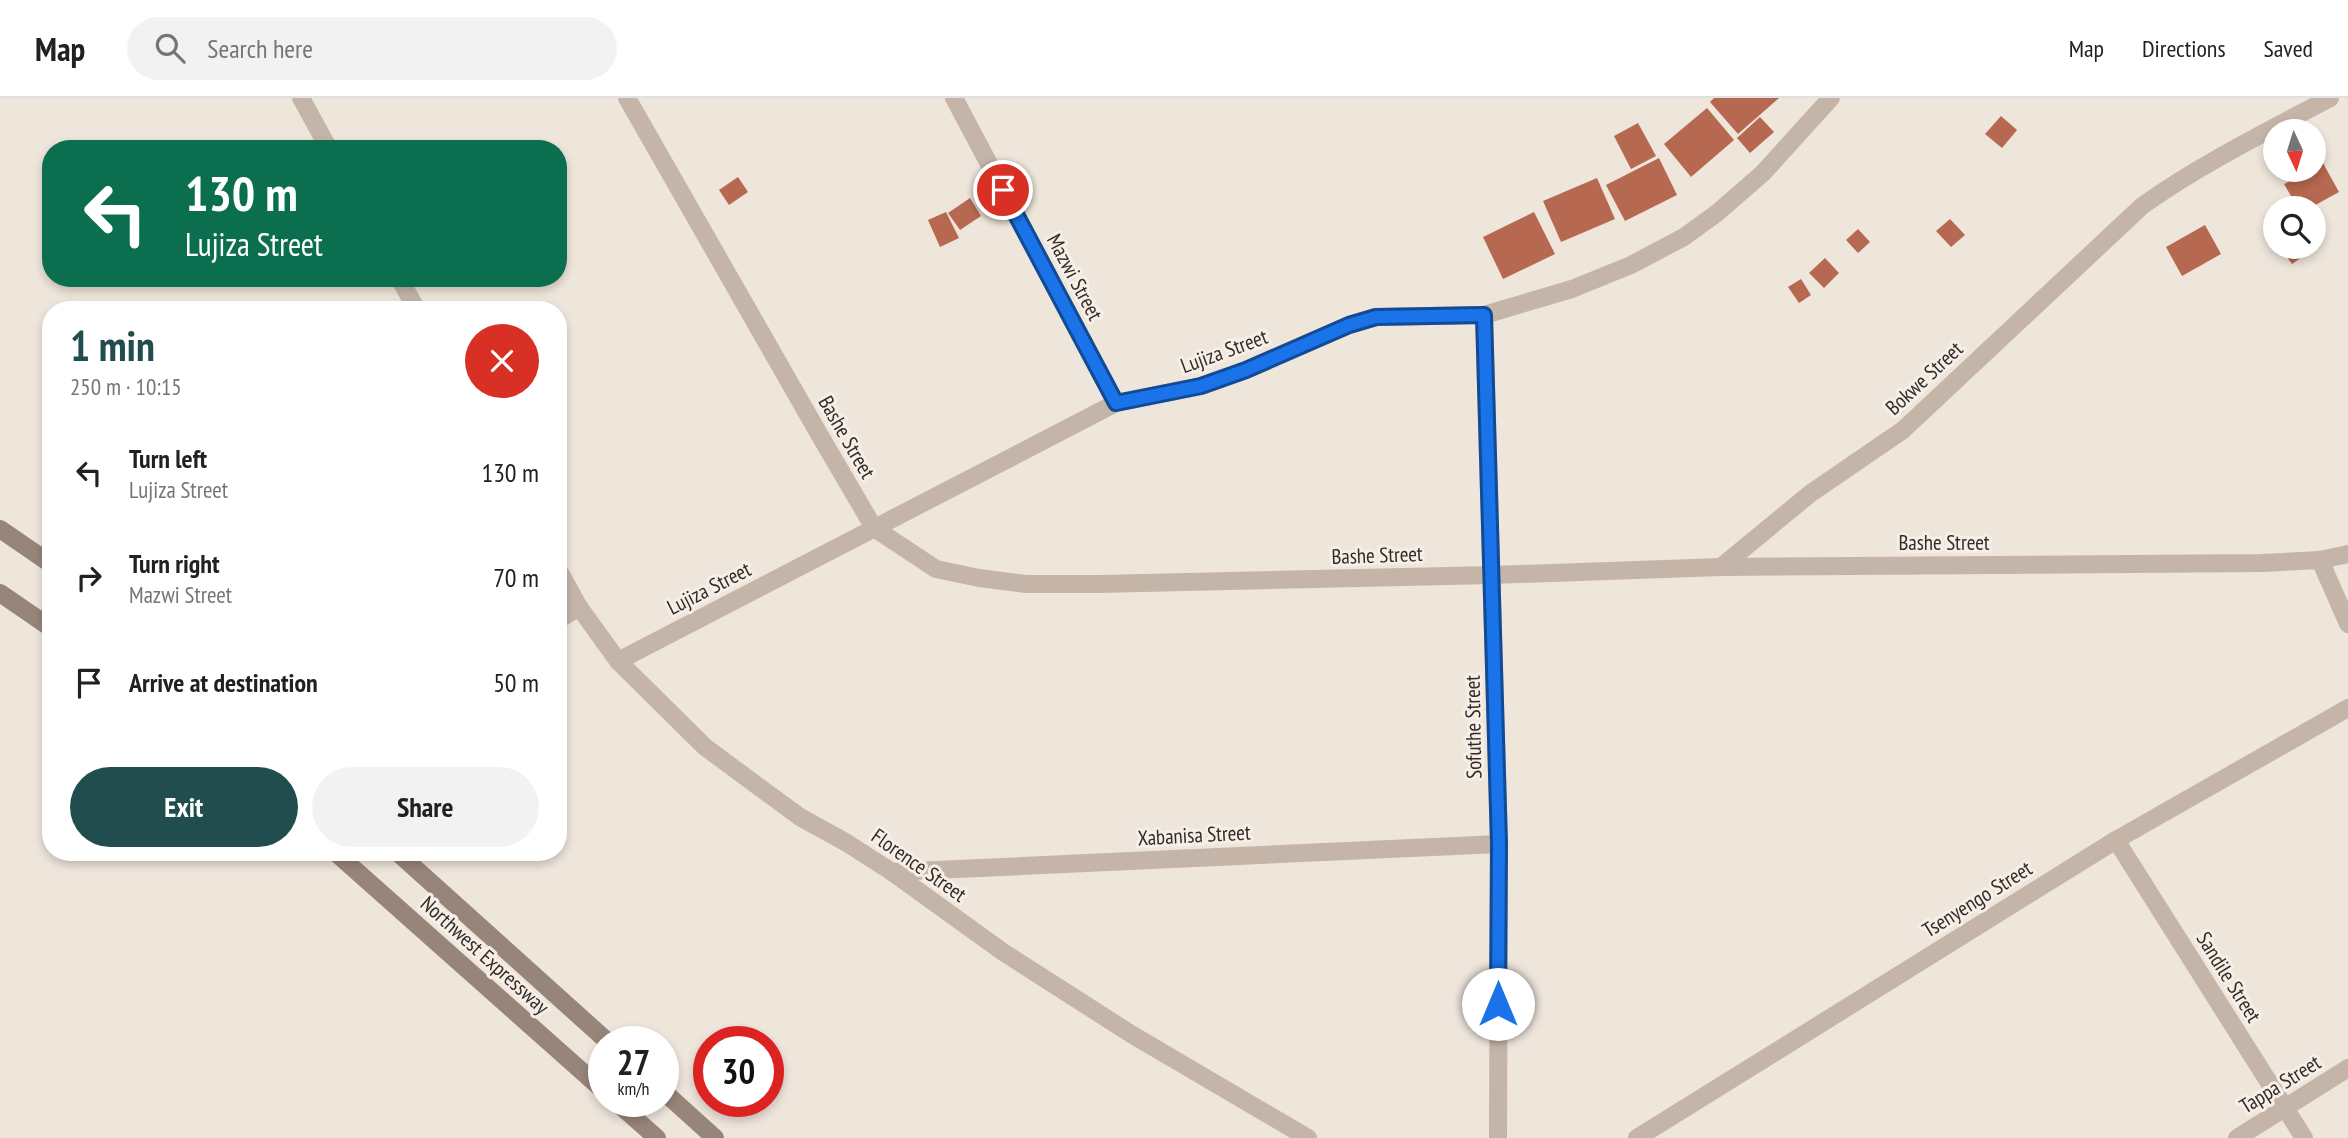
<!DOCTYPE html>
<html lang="en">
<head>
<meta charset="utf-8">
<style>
  :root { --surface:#fff; --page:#f2f2f2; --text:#202124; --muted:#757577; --line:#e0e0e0; --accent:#224d4f }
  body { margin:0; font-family:"PT Sans Narrow",sans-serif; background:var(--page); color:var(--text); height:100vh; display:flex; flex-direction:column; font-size:26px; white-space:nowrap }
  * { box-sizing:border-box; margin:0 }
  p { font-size:23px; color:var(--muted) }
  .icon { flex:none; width:38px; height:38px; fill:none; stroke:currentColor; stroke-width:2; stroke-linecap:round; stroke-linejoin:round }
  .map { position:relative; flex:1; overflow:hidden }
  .sheet { position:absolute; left:42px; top:203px; width:525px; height:560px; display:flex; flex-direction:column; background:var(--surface); border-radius:28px; box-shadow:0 4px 10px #0003 }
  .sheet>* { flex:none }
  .guide { position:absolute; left:42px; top:42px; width:525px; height:147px; border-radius:28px; box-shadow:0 4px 10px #0003; background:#0b6e4f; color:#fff; overflow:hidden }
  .needle { width:46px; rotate:176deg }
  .fabs { position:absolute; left:2263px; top:21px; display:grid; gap:14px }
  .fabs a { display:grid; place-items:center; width:63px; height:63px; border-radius:50%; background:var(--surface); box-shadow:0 4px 10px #0003; font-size:35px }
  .speed { position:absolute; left:588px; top:928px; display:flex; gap:14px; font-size:35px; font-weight:700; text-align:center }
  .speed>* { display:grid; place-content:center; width:91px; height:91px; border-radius:50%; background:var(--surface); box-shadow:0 4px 10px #0003; line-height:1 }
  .speed small { font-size:18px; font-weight:400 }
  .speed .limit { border:10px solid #d22; background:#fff; color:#111 }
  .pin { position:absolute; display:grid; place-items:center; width:60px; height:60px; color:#fff; margin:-30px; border:4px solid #fff; border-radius:50%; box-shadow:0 2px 7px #0007 }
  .me { position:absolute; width:77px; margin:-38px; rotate:0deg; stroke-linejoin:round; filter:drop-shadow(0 0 5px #0008) }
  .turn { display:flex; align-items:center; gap:24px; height:147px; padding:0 28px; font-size:32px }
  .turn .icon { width:91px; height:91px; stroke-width:2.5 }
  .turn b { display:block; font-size:49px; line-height:60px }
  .round { display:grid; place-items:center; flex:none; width:74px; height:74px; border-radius:37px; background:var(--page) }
  .summary { display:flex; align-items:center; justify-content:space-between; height:119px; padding:0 28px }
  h1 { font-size:42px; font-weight:700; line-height:52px; color:var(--accent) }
  .action { display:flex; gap:14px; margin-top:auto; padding:14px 28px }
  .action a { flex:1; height:80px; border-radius:42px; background:var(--accent); color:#fff; font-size:28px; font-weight:700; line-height:80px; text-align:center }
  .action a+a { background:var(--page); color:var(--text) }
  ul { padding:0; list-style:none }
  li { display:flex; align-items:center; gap:21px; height:105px; padding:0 28px }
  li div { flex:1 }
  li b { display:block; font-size:26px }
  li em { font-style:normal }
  header { display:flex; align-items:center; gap:42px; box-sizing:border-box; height:98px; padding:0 35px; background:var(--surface); border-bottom:2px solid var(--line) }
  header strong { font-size:33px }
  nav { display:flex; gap:38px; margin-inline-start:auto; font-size:24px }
  .search { width:490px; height:63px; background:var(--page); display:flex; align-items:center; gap:18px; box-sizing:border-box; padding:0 24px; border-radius:38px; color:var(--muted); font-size:26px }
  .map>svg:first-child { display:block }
  .building { fill:#b76850 }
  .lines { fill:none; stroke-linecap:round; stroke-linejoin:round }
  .lane { stroke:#c5b5a9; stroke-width:18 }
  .street { stroke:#c5b5a9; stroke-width:18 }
  .secondary { stroke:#98857a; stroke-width:18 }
  .route-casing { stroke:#114b97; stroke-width:18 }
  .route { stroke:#1a73e8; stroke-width:12 }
  .labels { text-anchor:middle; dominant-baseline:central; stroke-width:6; stroke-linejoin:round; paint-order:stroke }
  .street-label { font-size:21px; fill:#332b28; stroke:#f7efe7 }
</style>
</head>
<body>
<header>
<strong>Map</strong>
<div class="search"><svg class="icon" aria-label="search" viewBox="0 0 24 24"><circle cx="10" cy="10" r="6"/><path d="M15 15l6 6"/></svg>Search here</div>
<nav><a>Map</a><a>Directions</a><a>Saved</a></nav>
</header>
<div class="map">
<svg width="2348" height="1040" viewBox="0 0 2348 1040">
  <rect width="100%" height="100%" fill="#eee5db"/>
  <!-- building -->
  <g class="building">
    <polygon points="1714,0 1779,0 1738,36 1710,4"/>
    <polygon points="1707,10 1734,42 1691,79 1664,46"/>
    <polygon points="2001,18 2017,32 2002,50 1985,36"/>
    <polygon points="1760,19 1774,34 1750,55 1737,40"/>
    <polygon points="1638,25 1656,58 1631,71 1614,38"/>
    <polygon points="1659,60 1677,97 1625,123 1606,87"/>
    <polygon points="2323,65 2339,94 2310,110 2298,110 2284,86 2314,72"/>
    <polygon points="738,79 748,94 729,107 719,92"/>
    <polygon points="1597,80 1615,121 1561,144 1543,103"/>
    <polygon points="970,100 981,118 960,132 948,115"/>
    <polygon points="946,114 959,140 940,149 928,122"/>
    <polygon points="1534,114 1555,156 1503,181 1483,139"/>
    <polygon points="1950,121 1965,137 1951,149 1936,133"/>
    <polygon points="2205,127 2221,156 2182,178 2166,149"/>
    <polygon points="1858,131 1870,144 1858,155 1846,142"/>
    <polygon points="2285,149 2305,149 2309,154 2292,166 2281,151"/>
    <polygon points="1825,160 1839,175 1824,190 1809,175"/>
    <polygon points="1801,181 1811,197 1799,205 1788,189"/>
  </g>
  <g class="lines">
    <!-- lane -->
    <polyline class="lane" points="558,522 579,509"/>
    <!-- street -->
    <g class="street">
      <polyline points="301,0 329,51"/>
      <polyline points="627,0 819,336 874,430 936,471 979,480 1026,486 1100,486 1492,477 1721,469 2262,465 2320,462 2348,526"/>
      <polyline points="954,0 1116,305"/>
      <polyline points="399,180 417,212"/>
      <polyline points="1484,217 1499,746 1498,1040"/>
      <polyline points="2320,462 2348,456"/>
      <path d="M 1721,469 L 1811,395 L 1903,332 L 2142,108 C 2201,66 2266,34 2330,0"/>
      <polyline points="558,471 579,509 618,563 705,649 751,683 800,719 847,745 892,774 1003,854 1131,936 1308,1040"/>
      <polyline points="618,563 1116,305 1201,288 1246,272 1349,227 1376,219 1484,217 1572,191 1631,167 1684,139 1717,115 1763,75 1831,0"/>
      <polyline points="2116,742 2304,1040"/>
      <polyline points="892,774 1499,746"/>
      <polyline points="1637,1040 2116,742 2348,610"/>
      <polyline points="2237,1040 2348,970"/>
    </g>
    <!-- secondary -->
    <g class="secondary">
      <polyline points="0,431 51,466"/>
      <polyline points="0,495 51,530"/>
      <polyline points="335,754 604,993"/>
      <polyline points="397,754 607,943"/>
      <polyline points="663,993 715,1040"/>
      <polyline points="615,1003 657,1040"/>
    </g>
  </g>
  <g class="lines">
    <!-- route casing -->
    <g class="route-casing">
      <polyline id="route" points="1003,92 1116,305 1201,288 1246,272 1349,227 1376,219 1484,217 1499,746 1498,906"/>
    </g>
    <!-- route -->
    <use href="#route" class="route"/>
  </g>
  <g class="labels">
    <!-- street labels -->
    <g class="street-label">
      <text transform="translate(1075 179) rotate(62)">Mazwi Street</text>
      <text transform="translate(1224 253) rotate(-20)">Lujiza Street</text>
      <text transform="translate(1924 280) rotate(-43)">Bokwe Street</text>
      <text transform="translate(847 339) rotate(60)">Bashe Street</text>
      <text x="1944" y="444">Bashe Street</text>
      <text transform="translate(1377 457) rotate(-2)">Bashe Street</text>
      <text transform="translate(709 490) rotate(-27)">Lujiza Street</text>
      <text transform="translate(1473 629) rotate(-91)">Sofuthe Street</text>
      <text transform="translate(1194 737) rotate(-3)">Xabanisa Street</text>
      <text transform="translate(919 767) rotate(35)">Florence Street</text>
      <text transform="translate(1977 801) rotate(-32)">Tsenyengo Street</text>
      <text transform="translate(485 857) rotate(42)">Northwest Expressway</text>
      <text transform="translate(2229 879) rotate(58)">Sandile Street</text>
      <text transform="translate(2280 986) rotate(-32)">Tappa Street</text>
    </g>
  </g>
</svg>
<div class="fabs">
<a><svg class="needle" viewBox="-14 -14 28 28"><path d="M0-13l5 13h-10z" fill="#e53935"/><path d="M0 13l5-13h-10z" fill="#757577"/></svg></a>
<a><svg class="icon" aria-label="search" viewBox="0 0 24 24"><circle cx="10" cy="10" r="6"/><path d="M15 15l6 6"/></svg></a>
</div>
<div class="speed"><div>27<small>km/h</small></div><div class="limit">30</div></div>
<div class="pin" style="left:1003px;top:92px;background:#d93025"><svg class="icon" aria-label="arrive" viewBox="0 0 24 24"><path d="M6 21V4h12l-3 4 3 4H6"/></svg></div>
<svg class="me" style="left:1498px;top:906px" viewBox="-20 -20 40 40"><circle r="19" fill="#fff"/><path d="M0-13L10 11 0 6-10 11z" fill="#1a73e8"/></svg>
<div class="guide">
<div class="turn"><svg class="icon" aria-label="left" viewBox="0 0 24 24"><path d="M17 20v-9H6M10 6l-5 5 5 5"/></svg><div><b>130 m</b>Lujiza Street</div></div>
</div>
<section class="sheet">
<div class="summary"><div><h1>1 min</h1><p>250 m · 10:15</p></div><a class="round" style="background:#d93025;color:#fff"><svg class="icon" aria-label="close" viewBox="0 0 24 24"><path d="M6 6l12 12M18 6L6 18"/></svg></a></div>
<ul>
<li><svg class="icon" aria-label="left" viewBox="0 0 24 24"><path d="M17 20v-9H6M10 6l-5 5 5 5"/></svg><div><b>Turn left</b><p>Lujiza Street</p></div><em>130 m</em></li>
<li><svg class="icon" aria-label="right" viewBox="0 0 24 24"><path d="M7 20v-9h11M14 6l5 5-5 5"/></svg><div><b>Turn right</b><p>Mazwi Street</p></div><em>70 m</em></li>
<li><svg class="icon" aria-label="arrive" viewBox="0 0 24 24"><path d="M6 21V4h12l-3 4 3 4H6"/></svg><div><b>Arrive at destination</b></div><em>50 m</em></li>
</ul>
<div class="action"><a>Exit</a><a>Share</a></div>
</section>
</div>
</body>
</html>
